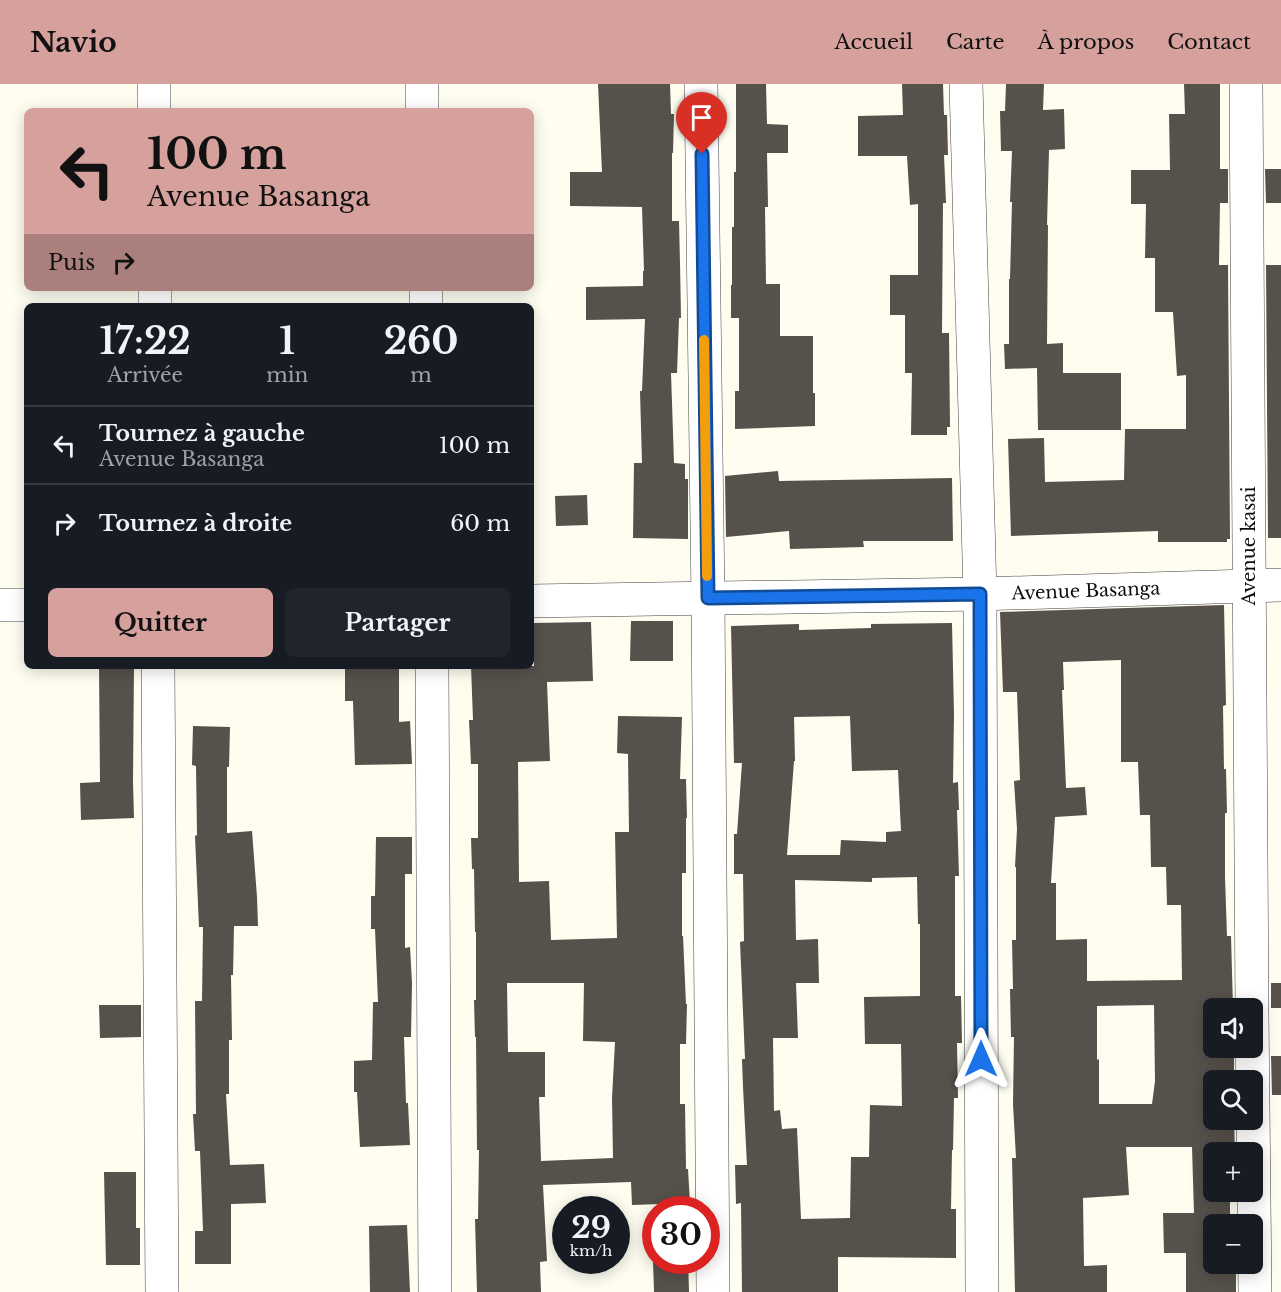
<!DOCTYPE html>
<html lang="fr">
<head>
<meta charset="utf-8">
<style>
  :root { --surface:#171b24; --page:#20242c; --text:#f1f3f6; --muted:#9ea1a6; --line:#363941; --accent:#d6a19c }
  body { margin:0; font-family:"Libre Baskerville",serif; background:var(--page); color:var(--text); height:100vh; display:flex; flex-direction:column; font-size:22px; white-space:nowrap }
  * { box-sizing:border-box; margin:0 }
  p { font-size:20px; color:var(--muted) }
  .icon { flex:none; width:33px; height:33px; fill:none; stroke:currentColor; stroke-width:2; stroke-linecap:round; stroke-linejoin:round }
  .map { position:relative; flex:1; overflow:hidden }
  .panel { position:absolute; left:24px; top:219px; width:510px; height:366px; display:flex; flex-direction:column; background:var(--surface); border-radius:9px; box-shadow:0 3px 15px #0003 }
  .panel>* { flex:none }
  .guide { position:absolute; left:24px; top:24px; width:510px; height:183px; border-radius:9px; box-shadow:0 3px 15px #0003; background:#d6a19c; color:#111; overflow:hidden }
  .fabs { position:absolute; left:1203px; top:914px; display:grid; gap:12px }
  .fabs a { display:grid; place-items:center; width:60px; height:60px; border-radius:9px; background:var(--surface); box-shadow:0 3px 15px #0003; font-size:30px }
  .speed { position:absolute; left:552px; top:1112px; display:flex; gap:12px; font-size:30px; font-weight:700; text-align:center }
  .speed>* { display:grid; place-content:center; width:78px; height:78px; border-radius:50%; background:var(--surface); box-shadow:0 3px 15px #0003; line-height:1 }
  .speed small { font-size:15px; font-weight:400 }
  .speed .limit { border:9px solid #d22; background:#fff; color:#111 }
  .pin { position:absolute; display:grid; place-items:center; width:51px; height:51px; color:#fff; margin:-62px -26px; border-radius:50% 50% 50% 0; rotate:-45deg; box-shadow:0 0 6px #0007 }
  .pin .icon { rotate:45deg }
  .me { position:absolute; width:66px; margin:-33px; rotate:0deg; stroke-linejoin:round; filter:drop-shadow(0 0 4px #0008) }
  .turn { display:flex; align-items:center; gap:21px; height:126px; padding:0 24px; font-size:27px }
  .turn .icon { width:78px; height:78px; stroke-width:2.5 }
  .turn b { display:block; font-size:42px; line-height:51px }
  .then { display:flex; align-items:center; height:57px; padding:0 24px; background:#0003; gap:12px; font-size:22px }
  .eta { display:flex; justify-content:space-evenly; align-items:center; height:102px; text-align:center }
  .eta b { font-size:36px; font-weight:800; line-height:42px }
  .primary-button { display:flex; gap:12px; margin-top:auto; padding:12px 24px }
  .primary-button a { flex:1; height:69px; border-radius:9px; background:var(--accent); color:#111; font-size:24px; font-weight:800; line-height:69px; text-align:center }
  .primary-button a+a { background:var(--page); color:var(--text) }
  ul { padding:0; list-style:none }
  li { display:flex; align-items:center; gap:18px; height:78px; padding:0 24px; border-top:2px solid var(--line) }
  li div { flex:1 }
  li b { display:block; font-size:22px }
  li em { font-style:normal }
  header { display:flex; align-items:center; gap:36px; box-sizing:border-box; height:84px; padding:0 30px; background:var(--accent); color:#111 }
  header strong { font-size:28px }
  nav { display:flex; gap:33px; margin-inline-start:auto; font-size:21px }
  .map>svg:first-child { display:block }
  .building { fill:#56514b; fill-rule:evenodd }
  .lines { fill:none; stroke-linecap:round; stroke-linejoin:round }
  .minor-casing { stroke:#414141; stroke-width:34 }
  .minor { stroke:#fff; stroke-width:33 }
  .route-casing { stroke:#114b97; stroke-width:15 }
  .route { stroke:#1a73e8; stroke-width:10 }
  .slow { stroke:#f59e0b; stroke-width:10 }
  .labels { text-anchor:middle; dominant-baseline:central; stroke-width:6; stroke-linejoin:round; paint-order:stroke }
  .street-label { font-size:18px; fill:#0e0e0e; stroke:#fff }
</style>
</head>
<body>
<header>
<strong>Navio</strong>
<nav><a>Accueil</a><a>Carte</a><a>À propos</a><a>Contact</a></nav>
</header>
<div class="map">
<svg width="1281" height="1208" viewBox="0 0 1281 1208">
  <rect width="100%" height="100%" fill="#fefdf0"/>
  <!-- building -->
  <g class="building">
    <polygon points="598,0 670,0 671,30 674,30 673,69 672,69 672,137 679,137 680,179 681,234 679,234 677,289 671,289 674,379 685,380 685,395 688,395 688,455 633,454 634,379 642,379 640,307 642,307 645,235 586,236 586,203 643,202 643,187 644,187 642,123 570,122 570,88 602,88"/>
    <polygon points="736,0 766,0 767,40 788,41 788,69 767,69 768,123 765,123 766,200 780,200 780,252 813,252 813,309 815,309 815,342 735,345 735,307 739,307 739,234 731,234 731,201 732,201 732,143 734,143 734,88 736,88"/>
    <polygon points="902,0 943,0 944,31 947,31 948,71 944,71 946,119 943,119 942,249 949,249 950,343 947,343 947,351 911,351 912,289 905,289 905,231 890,231 890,191 918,191 918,120 910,121 907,72 858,72 858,32 903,31"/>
    <polygon points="1006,0 1044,0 1043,26 1064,25 1065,65 1049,66 1047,141 1048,141 1047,260 1063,259 1063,289 1121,289 1121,346 1038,346 1037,284 1005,285 1004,260 1009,260 1009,195 1010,195 1012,118 1010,118 1012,67 1001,67 1000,27 1005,27"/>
    <polygon points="1184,0 1220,0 1220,85 1228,85 1228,119 1220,119 1219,181 1228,181 1230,455 1227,455 1227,458 1158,458 1158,447 1011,452 1008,355 1044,354 1045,398 1124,396 1125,345 1186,345 1186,291 1177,292 1173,228 1155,228 1155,174 1145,174 1146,120 1131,120 1131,86 1170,86 1169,30 1185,30"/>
    <polygon points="1265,85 1281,85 1281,119 1266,119"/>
    <polygon points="1266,181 1281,181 1281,454 1268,454"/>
    <polygon points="778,387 779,397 952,394 953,457 863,457 864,463 790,465 789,447 726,453 725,392"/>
    <polygon points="587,411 588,441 556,442 555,412"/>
    <path d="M 1224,521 L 1226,621 L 1223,622 L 1224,685 L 1226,685 L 1227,729 L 1225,729 L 1225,793 L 1227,852 L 1231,852 L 1233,924 L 1214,924 L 1214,974 L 1234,973 L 1234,996 L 1214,996 L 1214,1035 L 1234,1035 L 1235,1068 L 1214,1068 L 1214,1107 L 1234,1107 L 1235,1112 L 1230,1113 L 1230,1140 L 1214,1140 L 1214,1179 L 1230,1179 L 1230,1183 L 1236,1183 L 1236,1208 L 1186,1208 L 1186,1169 L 1164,1169 L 1163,1129 L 1194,1129 L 1192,1063 L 1126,1063 L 1129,1111 L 1083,1114 L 1084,1182 L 1107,1181 L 1107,1208 L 1015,1208 L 1012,1074 L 1016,1074 L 1013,1020 L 1014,953 L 1011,953 L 1010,905 L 1013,905 L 1012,856 L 1016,856 L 1016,783 L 1015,783 L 1017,745 L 1014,697 L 1020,696 L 1017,608 L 1003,608 L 1000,528 ZM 1121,576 L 1121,678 L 1138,678 L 1140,731 L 1150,731 L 1151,783 L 1166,783 L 1167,821 L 1181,821 L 1182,896 L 1087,897 L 1087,855 L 1056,856 L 1056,799 L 1051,799 L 1055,733 L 1087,731 L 1085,703 L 1066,704 L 1062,606 L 1064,606 L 1063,578 ZM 1154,921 L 1155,997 L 1152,1020 L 1099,1020 L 1099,975 L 1097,976 L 1097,922 Z"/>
    <polygon points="631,537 673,537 673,577 630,577"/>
    <path d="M 591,538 L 593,597 L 547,598 L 550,677 L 518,678 L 519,798 L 549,797 L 551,856 L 617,854 L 615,748 L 629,748 L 628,670 L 617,669 L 618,632 L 682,633 L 680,695 L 686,695 L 687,734 L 686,734 L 686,789 L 682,789 L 682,852 L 683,852 L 686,920 L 687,920 L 686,960 L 680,960 L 680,1020 L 685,1020 L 686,1085 L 688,1085 L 690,1119 L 632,1121 L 631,1098 L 543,1101 L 547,1177 L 540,1178 L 541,1208 L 477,1208 L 475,1135 L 478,1135 L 479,1066 L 477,1066 L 476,953 L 475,953 L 474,916 L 476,916 L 476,848 L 475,848 L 474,785 L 472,785 L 471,754 L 478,754 L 478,680 L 471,680 L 469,636 L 473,636 L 471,582 L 534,582 L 533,539 ZM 507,899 L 584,899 L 583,957 L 615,958 L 612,1014 L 613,1074 L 541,1077 L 539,1013 L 545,1013 L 545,968 L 508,968 Z"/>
    <path d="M 952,539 L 954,631 L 953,699 L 958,698 L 959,726 L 957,726 L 959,792 L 955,792 L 955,912 L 961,912 L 962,959 L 957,959 L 958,1014 L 954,1014 L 953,1066 L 952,1066 L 951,1125 L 956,1125 L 956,1174 L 838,1173 L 838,1208 L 742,1208 L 741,1119 L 736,1120 L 735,1081 L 747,1081 L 743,1003 L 742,975 L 745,975 L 740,858 L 744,857 L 743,790 L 734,790 L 734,750 L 737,750 L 742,679 L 734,679 L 731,542 L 799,540 L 799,546 L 871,544 L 871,540 ZM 850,632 L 852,687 L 898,686 L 901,747 L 886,748 L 886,758 L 841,756 L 840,771 L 787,771 L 794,677 L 795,677 L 794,633 ZM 917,793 L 918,840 L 920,840 L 920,912 L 864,913 L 865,960 L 901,960 L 902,1022 L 870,1021 L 869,1073 L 851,1073 L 850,1134 L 801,1135 L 797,1044 L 782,1045 L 780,1026 L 774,1027 L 773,954 L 798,954 L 796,899 L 819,899 L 818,855 L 796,856 L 795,796 L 872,798 L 872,794 Z"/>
    <polygon points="99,582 134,582 133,698 134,734 81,736 80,699 100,698"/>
    <polygon points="345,582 399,582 399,638 410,637 412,680 355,681 353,617 345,617"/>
    <polygon points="193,642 230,643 229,683 227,683 227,749 252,747 257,813 258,842 234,842 233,891 231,891 232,956 229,956 229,1010 226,1010 230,1081 264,1080 266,1119 231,1120 231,1180 195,1180 195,1147 203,1147 200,1067 195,1067 193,1030 196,1030 195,917 202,917 203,843 199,843 195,752 197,751 196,682 192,681"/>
    <polygon points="376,753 412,753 412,790 405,790 405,864 410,863 412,899 411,953 404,953 406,1019 408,1019 410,1061 360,1063 357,1008 354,1008 354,977 372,976 373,918 378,918 375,845 371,845 371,812 375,812"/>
    <rect x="1271" y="899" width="10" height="25"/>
    <polygon points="99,921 141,921 141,953 100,954"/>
    <polygon points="1271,972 1281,972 1281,1011 1272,1011"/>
    <polygon points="104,1088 136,1088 136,1144 140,1144 140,1181 106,1181"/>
    <polygon points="407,1141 410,1208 370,1208 369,1142"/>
    <polygon points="653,1176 688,1176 689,1208 654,1208"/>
  </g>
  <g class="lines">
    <!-- minor casing -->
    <g class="minor-casing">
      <g id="minor">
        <polyline points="154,0 154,27"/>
        <polyline points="422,0 422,27"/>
        <polyline points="701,0 708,514 713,1208"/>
        <polyline points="966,0 980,510 982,1208"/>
        <polyline points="1246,0 1252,924"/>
        <polyline points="155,204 155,222"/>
        <polyline points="426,204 426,222"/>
        <polyline points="531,517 980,510 1281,501"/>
        <polyline points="0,521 27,521"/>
        <polyline points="158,582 162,1208"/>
        <polyline points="432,582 435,1208"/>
        <polyline points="1252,930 1255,1208"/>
      </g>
    </g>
    <!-- minor -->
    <use href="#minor" class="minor"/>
  </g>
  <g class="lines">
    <!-- route casing -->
    <g class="route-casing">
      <polyline id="route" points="702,70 708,514 980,510 981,975"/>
    </g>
    <!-- route -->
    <use href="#route" class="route"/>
    <!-- slow -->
    <polyline class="slow" points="704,256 707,492"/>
  </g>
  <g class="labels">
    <!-- street labels -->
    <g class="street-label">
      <text transform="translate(1249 462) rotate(-90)">Avenue kasai</text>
      <text transform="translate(1086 507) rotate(-2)">Avenue Basanga</text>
    </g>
  </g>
</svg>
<div class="fabs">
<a><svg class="icon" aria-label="sound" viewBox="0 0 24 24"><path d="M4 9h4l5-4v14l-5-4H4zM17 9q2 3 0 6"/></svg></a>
<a><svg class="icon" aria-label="search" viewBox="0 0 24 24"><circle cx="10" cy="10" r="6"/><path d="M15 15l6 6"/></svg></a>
<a>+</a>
<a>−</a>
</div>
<div class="speed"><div>29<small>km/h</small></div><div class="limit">30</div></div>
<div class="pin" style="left:702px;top:70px;background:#d93025"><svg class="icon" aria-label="arrive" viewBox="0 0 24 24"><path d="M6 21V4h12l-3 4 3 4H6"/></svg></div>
<svg class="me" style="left:981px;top:975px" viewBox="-20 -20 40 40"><path d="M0-17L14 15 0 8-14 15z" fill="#1a73e8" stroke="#fff" stroke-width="4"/></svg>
<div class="guide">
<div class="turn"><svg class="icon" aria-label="left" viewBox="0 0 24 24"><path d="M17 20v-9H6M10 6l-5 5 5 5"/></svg><div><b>100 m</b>Avenue Basanga</div></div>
<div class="then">Puis<svg class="icon" aria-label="right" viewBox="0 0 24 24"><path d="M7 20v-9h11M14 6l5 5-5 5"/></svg></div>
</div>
<section class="panel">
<div class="eta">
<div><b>17:22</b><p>Arrivée</p></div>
<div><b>1</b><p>min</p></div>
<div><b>260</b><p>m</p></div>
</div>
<ul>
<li><svg class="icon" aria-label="left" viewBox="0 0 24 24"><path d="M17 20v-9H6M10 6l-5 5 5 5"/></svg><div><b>Tournez à gauche</b><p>Avenue Basanga</p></div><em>100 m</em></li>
<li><svg class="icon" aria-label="right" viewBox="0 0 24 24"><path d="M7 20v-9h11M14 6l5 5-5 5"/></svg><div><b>Tournez à droite</b></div><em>60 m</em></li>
</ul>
<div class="primary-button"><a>Quitter</a><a>Partager</a></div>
</section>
</div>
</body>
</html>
